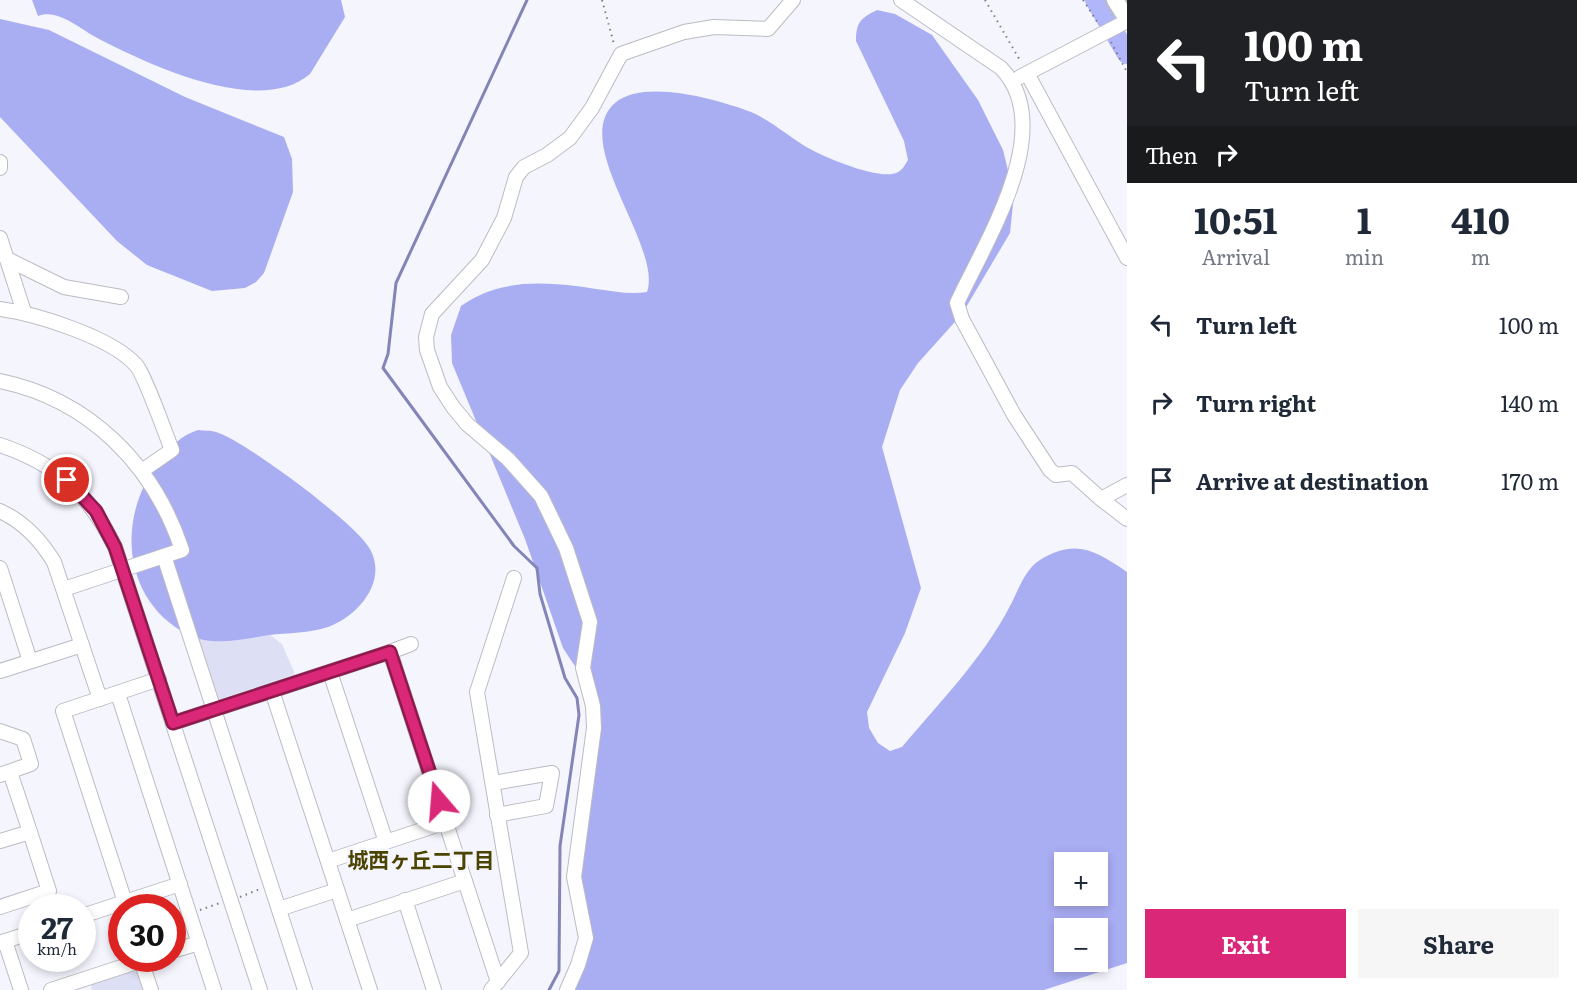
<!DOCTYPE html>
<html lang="en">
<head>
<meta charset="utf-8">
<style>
  :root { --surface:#fff; --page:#f6f6f7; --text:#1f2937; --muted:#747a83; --accent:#db2777 }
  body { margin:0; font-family:Literata,"Noto Sans JP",serif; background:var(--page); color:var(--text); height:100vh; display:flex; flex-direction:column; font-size:22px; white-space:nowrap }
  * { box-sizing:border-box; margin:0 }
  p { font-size:20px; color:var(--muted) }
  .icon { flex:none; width:33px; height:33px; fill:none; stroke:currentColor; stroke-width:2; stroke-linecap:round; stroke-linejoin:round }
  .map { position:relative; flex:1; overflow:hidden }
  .details { display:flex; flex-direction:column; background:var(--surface); width:450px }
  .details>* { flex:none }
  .guide { background:#202124; color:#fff; overflow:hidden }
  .controls { position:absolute; left:1054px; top:852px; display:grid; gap:12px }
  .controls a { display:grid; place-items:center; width:54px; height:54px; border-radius:0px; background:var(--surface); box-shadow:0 3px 9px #0003; font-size:30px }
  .speed { position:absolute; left:18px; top:894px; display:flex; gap:12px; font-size:30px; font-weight:700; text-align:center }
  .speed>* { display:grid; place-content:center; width:78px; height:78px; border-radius:50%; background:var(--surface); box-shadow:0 3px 9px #0003; line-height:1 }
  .speed small { font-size:15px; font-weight:400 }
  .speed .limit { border:9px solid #d22; background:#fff; color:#111 }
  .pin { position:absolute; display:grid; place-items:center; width:51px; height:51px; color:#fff; margin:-26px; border:3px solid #fff; border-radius:50%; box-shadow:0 2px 6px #0007 }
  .me { position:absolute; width:66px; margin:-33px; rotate:342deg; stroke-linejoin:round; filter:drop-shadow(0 0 4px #0008) }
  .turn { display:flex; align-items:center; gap:21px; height:126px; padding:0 18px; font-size:27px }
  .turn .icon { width:78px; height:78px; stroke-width:2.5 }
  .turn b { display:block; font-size:42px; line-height:51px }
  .then { display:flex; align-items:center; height:57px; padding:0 18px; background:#0003; gap:12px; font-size:22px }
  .eta { display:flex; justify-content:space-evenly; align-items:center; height:102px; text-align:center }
  .eta b { font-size:36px; font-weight:700; line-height:42px }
  .primary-button { display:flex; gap:12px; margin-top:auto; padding:12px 18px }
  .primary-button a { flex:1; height:69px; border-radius:0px; background:var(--accent); color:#fff; font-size:24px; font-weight:700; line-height:69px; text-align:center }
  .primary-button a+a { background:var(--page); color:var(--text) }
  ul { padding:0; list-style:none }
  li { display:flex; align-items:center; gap:18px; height:78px; padding:0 18px }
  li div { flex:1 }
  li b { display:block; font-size:22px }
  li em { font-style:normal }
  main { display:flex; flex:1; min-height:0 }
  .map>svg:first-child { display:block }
  .green { fill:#dddff5 }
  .forest { fill:#a9adf2; fill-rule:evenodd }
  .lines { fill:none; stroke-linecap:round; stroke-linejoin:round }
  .stream { stroke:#8285b6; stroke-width:3 }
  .river { stroke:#b1b5fa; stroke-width:20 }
  .minor-casing { stroke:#bbbcc3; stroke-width:16 }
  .major-casing { stroke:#bbbcc3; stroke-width:20 }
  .path { stroke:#7e7e83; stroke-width:2; stroke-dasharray:1.5 4.5; stroke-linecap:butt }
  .minor { stroke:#fff; stroke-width:14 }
  .major { stroke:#fff; stroke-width:16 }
  .route-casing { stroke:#8e194d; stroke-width:15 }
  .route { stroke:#db2777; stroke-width:10 }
  .labels { text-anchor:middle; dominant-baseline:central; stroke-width:5; stroke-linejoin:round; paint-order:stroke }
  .neighbourhood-label { font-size:21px; font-weight:bold; fill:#4b4300; stroke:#f4f5fd }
</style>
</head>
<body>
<main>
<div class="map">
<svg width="1127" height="990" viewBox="0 0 1127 990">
  <rect width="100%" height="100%" fill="#f4f5fd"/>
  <!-- green -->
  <g class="green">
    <polygon points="187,600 237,610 282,644 295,674 217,700"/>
    <polygon points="135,969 138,970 144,990 91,990 92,983"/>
  </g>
  <!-- forest -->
  <g class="forest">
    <path d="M 32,0 L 341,0 L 345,17 L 310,74 C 260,117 150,65 101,40 C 82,31 59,8 38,16 Z"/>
    <path d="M 877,10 L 895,14 L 932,35 L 978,100 L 1003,150 L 1014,195 L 1010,233 L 962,314 L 918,363 L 900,390 L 882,447 L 921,588 L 905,633 L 867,712 L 869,728 L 878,743 L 890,751 L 902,747 C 940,702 983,658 1010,606 C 1018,591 1025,569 1040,560 C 1076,538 1096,551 1127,572 L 1127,963 L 1044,990 L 569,990 L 587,926 L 579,850 L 590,689 L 563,648 L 525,539 L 452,363 L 451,335 L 461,306 C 501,277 550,282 596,289 C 613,291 629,295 647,292 C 663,246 569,143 615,103 C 644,78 719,100 751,112 C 772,121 790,138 810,149 C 826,158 879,180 896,173 C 902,171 905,165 908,160 L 904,141 L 856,41 C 856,22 861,18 877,10 ZM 1065,862 L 1098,862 L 1098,896 L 1065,896 ZM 1065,928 L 1098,928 L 1098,962 L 1065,962 Z"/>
    <polygon points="0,19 49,30 185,97 284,137 292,159 293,192 264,273 256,282 245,288 212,291 147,265 117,241 0,117"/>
    <path d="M 198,430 C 203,431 210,430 216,432 C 244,440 352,521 368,546 C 390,579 359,616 328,627 C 310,633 287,633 269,635 C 243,639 213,647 189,635 C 121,601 116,515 160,461 C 171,446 180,436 198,430 Z"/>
  </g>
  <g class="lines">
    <!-- stream -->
    <polyline class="stream" points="527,0 396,283 388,354 383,368 514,546 537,568 540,594 565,678 577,698 579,715 560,846 559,971 549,990"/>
    <!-- river -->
    <polyline class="river" points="1095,0 1127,54"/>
    <!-- minor casing -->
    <g class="minor-casing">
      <g id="minor">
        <path d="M 901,0 L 1001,68 C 1059,128 985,242 957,303 L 962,319 L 1014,415 L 1050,470 L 1056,475 L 1072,473 L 1101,499 L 1127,485"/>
        <polyline points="1028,75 1127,258"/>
        <polyline points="1020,77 1127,21"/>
        <polyline points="0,162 0,168"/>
        <polyline points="0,238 24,312"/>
        <polyline points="7,259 64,287 121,297"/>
        <path d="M 0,309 C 36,314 111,337 136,365 C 145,375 165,433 172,450 L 143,470"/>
        <path d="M 0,381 C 89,399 154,465 182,550 L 64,589"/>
        <path d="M 0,445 C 57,464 89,494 115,547 L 260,990"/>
        <polyline points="1101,499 1127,519"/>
        <path d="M 0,511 C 24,522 40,539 54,562 L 100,699"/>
        <polyline points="164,556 305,990"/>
        <polyline points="0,568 30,661"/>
        <polyline points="390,652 411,644"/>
        <polyline points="0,671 82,645"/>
        <polyline points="330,672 386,842"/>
        <polyline points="272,691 370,990"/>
        <polyline points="118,694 214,990"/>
        <polyline points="173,723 390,652 498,982"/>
        <polyline points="0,731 23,739 31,764 0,775"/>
        <polyline points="10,772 30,832"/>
        <polyline points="493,783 552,773 546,806 497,815"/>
        <polyline points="0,841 30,832 49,891 0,907"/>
        <polyline points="328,861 446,822"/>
        <polyline points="405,900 434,990"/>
        <polyline points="125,902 63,711 159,679"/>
        <polyline points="279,909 337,890"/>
        <polyline points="82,916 180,884"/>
        <polyline points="347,920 465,881"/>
        <polyline points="5,941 21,990"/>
        <polyline points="0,943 32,932"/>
        <polyline points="172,951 199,943"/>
        <polyline points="141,961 151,990"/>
        <polyline points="51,990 149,958"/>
        <polyline points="491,990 521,953 477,692 514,578"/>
        <polyline points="567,990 578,965 586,938 574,877 594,728 593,706 583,668 590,622 566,548 541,496 508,459 467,424 453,407 440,387 427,350 426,337 432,314 482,260 504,218 516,177 524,167 547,155 570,138 592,108 621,54 684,32 714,27 768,29 793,0"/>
      </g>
    </g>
    <!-- major casing -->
    <g class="major-casing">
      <polyline id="major" points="1115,0 1127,19"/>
    </g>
    <!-- path -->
    <g class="path">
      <polyline points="602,0 614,44"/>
      <polyline points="985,0 1021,62"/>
      <polyline points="1083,0 1098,23"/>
      <polyline points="1111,42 1127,72"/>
      <polyline points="240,897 260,889"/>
      <polyline points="200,910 220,903"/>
    </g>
    <!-- minor -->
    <use href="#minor" class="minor"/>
    <!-- major -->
    <use href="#major" class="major"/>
  </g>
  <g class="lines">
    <!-- route casing -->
    <g class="route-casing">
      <polyline id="route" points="67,480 96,511 115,547 173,723 390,652 439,801"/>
    </g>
    <!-- route -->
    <use href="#route" class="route"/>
  </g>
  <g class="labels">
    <!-- neighbourhood labels -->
    <g class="neighbourhood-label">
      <text x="421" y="858">城西ヶ丘二丁目</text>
    </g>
  </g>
</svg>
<div class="controls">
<a>+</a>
<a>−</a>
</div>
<div class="speed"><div>27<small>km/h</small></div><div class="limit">30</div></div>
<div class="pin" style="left:67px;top:480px;background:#d93025"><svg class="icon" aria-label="arrive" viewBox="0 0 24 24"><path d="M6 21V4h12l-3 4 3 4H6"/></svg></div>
<svg class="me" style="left:439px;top:801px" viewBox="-20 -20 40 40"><circle r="19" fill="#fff"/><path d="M0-13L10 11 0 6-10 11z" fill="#db2777"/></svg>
</div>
<section class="details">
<div class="guide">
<div class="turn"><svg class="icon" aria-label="left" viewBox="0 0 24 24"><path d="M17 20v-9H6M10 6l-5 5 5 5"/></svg><div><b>100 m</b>Turn left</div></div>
<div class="then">Then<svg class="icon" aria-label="right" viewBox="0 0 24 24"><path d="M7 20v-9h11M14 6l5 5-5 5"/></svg></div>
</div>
<div class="eta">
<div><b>10:51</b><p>Arrival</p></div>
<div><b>1</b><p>min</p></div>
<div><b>410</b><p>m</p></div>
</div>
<ul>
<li><svg class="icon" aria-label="left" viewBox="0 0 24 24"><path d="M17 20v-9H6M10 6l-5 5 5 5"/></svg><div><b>Turn left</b></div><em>100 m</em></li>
<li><svg class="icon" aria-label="right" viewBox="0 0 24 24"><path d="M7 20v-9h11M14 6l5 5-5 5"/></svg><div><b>Turn right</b></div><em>140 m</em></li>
<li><svg class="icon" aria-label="arrive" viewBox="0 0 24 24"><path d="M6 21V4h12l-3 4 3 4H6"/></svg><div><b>Arrive at destination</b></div><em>170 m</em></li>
</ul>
<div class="primary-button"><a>Exit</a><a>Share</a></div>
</section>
</main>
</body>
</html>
